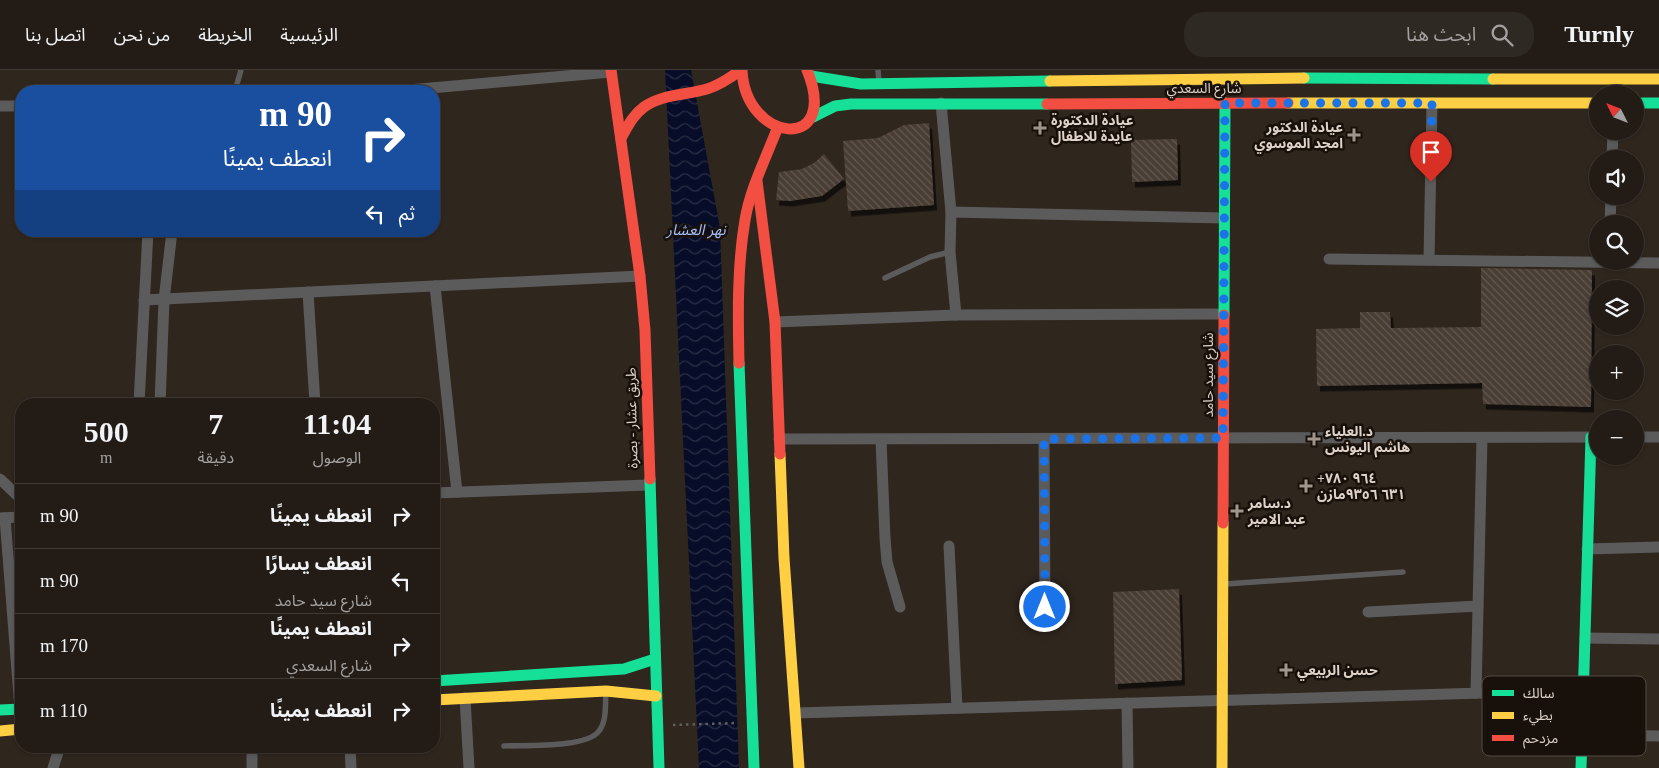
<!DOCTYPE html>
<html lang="ar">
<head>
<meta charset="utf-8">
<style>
  :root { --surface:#231c16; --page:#2f2923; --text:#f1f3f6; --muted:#a3a1a1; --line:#403a35 }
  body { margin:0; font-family:"Times New Roman","Noto Sans Arabic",serif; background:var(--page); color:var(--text); direction:rtl; height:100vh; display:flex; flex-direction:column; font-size:19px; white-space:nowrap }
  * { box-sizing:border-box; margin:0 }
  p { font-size:16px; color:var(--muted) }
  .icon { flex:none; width:28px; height:28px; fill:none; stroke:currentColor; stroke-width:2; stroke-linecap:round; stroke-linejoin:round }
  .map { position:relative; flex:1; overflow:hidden; direction:ltr }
  .panel { position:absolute; left:15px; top:328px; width:425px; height:355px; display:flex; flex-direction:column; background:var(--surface); border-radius:20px; box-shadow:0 1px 4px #0004,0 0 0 1px var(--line); direction:rtl }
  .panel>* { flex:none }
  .hud { position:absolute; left:15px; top:15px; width:425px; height:152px; border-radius:20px; box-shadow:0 1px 4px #0004,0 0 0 1px var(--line); direction:rtl; background:#1a4fa0; color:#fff; overflow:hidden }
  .needle { width:32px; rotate:312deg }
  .fabs { position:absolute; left:1589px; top:15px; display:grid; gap:10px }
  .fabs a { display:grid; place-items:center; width:55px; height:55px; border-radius:50%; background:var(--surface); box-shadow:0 1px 4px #0004,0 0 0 1px var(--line); font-size:25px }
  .pin { position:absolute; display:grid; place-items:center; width:42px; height:42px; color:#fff; margin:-51px -21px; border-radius:50% 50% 50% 0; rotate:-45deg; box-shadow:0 0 5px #0007 }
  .pin .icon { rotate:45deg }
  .me { position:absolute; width:55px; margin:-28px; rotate:0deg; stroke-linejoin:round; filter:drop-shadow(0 0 4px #0008) }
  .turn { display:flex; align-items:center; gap:18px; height:105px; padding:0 25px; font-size:22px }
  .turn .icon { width:65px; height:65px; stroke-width:2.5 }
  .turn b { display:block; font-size:35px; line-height:42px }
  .then { display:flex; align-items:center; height:48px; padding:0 25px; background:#0003; gap:10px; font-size:19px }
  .eta { display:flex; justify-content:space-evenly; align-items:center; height:85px; text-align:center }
  .eta b { font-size:30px; font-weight:700; line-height:35px }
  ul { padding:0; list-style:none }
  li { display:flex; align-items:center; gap:15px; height:65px; padding:0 25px; border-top:1px solid var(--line) }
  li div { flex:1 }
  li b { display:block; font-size:19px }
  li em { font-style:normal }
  header { display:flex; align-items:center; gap:30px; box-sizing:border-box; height:70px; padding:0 25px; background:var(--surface); border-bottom:1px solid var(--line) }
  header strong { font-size:24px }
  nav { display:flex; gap:28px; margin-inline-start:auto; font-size:18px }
  .search { width:350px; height:45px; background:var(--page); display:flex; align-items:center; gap:12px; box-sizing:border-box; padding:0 18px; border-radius:20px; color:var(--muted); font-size:19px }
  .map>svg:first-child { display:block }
  .water { fill:url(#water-waves) }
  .building { fill:url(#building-back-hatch); filter:url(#shadow) }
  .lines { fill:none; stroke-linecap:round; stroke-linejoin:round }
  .path { stroke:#625f5f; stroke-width:2.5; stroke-dasharray:2.5 4; stroke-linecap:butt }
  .lane { stroke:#5c5b5c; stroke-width:5.5 }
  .street { stroke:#5c5b5c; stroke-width:11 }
  .fast { stroke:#16e098; stroke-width:11 }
  .slow { stroke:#ffcf43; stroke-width:11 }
  .jam { stroke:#f24e42; stroke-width:11 }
  .route { stroke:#1a73e8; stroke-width:9; stroke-dasharray:0 16.2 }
  .poi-dot { fill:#a1968d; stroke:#18100a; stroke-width:2 }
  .labels { text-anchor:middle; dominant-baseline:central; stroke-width:5; stroke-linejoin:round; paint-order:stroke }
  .street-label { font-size:14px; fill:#ded2c9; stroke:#18100a }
  .poi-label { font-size:14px; font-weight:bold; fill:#ded2c9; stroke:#18100a; text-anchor:start }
  .water-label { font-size:15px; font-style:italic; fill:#a3c0ff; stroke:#18100a }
  .key { fill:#18100a; stroke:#534a43; stroke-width:1 }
  .key-label { font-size:14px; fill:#ded2c9 }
</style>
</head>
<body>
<header>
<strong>Turnly</strong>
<div class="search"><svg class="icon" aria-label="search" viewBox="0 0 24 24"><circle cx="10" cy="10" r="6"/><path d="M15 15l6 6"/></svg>ابحث هنا</div>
<nav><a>الرئيسية</a><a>الخريطة</a><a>من نحن</a><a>اتصل بنا</a></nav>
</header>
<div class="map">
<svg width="1659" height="698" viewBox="0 0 1659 698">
  <defs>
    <pattern id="water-waves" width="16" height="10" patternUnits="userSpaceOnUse" patternTransform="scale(1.25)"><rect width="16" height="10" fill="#070d28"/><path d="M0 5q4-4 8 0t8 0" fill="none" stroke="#2b2f46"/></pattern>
    <pattern id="building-back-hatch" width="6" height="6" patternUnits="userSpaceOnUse" patternTransform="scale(1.25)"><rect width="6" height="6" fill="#483e34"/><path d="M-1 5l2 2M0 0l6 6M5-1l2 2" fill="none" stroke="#625950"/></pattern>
    <filter id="shadow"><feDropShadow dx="3" dy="5.5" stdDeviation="0" flood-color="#0009"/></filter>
  </defs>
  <rect width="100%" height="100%" fill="#2f261e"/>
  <!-- water -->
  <polygon class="water" points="665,0 691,0 720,158 739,698 699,698"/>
  <!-- building -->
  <g class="building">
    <polygon points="929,53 934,135 848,141 843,71 878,68 904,55"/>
    <polygon points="1177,69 1178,110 1132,112 1131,70"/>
    <polygon points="824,84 844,109 822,126 790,131 776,130 779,102 802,99 814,93"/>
    <polygon points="1481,198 1592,200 1591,337 1483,334 1482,313 1317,316 1316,259 1360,258 1360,242 1390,242 1391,258 1481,257"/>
    <polygon points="1179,519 1182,610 1115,614 1113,522"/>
  </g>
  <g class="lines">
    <!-- path -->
    <polyline class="path" points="673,655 737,653"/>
    <!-- lane -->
    <g class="lane">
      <polyline points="878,0 879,13"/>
      <polyline points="235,21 241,0"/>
      <polyline points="885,208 930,187 950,182"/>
      <polyline points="1225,514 1403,502"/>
      <path d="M 504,676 C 526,675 587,678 599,661 C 607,651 605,634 606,623"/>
    </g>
    <!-- street -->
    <g class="street">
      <polyline points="397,21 611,2"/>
      <polyline points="941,33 951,142 950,182 956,245"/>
      <polyline points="0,36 21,36"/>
      <polyline points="1612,89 1613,61"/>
      <polyline points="951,142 1224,148"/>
      <polyline points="1610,154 1611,126"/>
      <polyline points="1329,189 1659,193"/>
      <polyline points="1429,190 1432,33"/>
      <polyline points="435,216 457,422"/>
      <polyline points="308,222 315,334"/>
      <polyline points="144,230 640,206"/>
      <polyline points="775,252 956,245 1224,244"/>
      <polyline points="139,334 148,161"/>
      <polyline points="160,334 164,230 172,161"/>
      <polyline points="1635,367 1659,367"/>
      <polyline points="779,369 1597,367"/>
      <polyline points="1044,369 1045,537"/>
      <polyline points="881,370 885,468 887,492 900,537"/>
      <polyline points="0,409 21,429"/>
      <polyline points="434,423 648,415"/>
      <polyline points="0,448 21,447"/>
      <polyline points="5,448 20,639"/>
      <polyline points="949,476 957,638"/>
      <polyline points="1587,479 1659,477"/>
      <polyline points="1368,542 1478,536"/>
      <polyline points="1585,568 1659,569"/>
      <polyline points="1476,623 1482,368"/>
      <polyline points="465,628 469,698"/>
      <polyline points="1127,633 1128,698"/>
      <polyline points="796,643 1584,620"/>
      <polyline points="1582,665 1659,666"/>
      <polyline points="252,676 252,698"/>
      <polyline points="350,676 351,698"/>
      <polyline points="53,698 60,676"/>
    </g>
    <!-- fast -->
    <g class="fast">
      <polyline points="811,6 861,14 1050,11"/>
      <polyline points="1304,8 1493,9"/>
      <polyline points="1635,33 1659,33"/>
      <polyline points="813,47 835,36 851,34 1047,34"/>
      <polyline points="1224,245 1225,33"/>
      <polyline points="739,293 754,698"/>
      <polyline points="650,409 659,698"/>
      <polyline points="434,611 624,599 655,589"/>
      <polyline points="0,640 21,639"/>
      <polyline points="1581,698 1591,367"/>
    </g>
    <!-- slow -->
    <g class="slow">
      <polyline points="1493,9 1659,9"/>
      <polyline points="1050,11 1304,8"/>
      <polyline points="1288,33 1598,33"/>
      <polyline points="780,384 784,488 799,698"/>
      <polyline points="434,630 606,621 656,626"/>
      <polyline points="0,661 21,659"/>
      <polyline points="1222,698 1223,453"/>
    </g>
    <!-- jam -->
    <g class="jam">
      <polyline points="611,0 640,206 645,260 650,409"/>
      <path d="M 742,0 C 745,73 841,84 807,0"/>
      <polyline points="1047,34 1288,33"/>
      <path d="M 621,68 C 628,56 633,45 644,37 C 662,24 687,25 707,19 C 720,15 730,8 741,0"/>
      <polyline points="757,111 775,252 780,384"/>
      <path d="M 739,293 C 738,246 737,197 745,150 C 750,119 766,88 777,59"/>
      <polyline points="1223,453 1224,245"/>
    </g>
  </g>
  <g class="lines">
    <!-- route -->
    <polyline class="route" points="1045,537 1044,369 1223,368 1225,33 1432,33 1431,112"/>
  </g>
  <!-- markers -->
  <g class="poi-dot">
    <path d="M1037.5 50.5h5v5h5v5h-5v5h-5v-5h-5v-5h5z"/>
    <path d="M1351.5 57.5h5v5h5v5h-5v5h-5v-5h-5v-5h5z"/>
    <path d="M1311.5 361.5h5v5h5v5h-5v5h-5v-5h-5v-5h5z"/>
    <path d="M1303.5 408.5h5v5h5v5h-5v5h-5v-5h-5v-5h5z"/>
    <path d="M1234.5 433.5h5v5h5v5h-5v5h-5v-5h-5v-5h5z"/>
    <path d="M1283.5 592.5h5v5h5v5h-5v5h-5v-5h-5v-5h5z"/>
  </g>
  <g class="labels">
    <!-- street labels -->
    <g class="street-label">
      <text x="1204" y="18">شارع السعدي</text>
      <text transform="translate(1208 305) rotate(-90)">شارع سيد حامد</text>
      <text transform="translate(632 348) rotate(-91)">طريق عشار - بصرة</text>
    </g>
    <!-- poi labels -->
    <g class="poi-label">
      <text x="1051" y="50">عيادة الدكتورة<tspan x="1051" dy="16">عايدة للاطفال</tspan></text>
      <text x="1343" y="57" text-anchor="end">عيادة الدكتور<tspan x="1343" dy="16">امجد الموسوي</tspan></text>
      <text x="1325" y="361">د.العلياء<tspan x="1325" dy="16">هاشم اليونس</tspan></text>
      <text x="1317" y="408">+٩٦٤ ٧٨٠<tspan x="1317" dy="16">٦٣١ ٩٣٥٦مازن</tspan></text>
      <text x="1248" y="433">د.سامر<tspan x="1248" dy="16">عبد الامير</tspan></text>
      <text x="1297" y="600">حسن الربيعي</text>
    </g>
    <!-- water labels -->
    <g class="water-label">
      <text x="696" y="160">نهر العشار</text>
    </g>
  </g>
  <!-- legend -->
  <rect x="1482" y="606" width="164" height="80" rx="8" class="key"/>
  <rect x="1492" y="620" width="22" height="6" fill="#16e098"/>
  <rect x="1492" y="642" width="22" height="7" fill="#ffcf43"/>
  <rect x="1492" y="665" width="22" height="6" fill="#f24e42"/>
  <g class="key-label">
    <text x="1523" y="628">سالك</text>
    <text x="1523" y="650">بطيء</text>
    <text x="1523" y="673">مزدحم</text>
  </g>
</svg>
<div class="fabs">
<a><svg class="needle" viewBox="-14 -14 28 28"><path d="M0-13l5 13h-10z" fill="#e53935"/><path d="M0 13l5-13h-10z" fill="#a3a1a1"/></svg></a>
<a><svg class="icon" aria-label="sound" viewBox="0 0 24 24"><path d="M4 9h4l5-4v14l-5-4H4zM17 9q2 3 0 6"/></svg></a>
<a><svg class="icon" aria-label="search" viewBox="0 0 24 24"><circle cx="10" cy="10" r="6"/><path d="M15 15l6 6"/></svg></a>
<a><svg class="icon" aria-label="layers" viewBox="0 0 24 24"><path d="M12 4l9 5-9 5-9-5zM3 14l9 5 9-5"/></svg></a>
<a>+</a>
<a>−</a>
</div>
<div class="pin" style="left:1431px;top:112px;background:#d93025"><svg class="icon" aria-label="arrive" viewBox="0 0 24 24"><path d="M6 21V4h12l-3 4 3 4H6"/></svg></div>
<svg class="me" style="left:1045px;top:537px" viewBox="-20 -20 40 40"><circle r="17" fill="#1a73e8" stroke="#fff" stroke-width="3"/><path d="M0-11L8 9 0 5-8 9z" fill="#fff"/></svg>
<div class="hud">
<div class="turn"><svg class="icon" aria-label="right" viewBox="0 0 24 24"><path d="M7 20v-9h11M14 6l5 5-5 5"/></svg><div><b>90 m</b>انعطف يمينًا</div></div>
<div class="then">ثم<svg class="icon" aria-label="left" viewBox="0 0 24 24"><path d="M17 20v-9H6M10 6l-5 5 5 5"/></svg></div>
</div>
<section class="panel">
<div class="eta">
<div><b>11:04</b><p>الوصول</p></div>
<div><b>7</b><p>دقيقة</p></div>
<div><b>500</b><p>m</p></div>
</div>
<ul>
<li><svg class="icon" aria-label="right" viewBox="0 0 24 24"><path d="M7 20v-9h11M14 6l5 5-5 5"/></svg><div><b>انعطف يمينًا</b></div><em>90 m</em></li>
<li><svg class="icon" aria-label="left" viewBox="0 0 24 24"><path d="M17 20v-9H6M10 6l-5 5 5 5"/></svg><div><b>انعطف يسارًا</b><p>شارع سيد حامد</p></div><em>90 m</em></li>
<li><svg class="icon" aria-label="right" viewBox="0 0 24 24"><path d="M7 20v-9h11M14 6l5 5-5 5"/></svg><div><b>انعطف يمينًا</b><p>شارع السعدي</p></div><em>170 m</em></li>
<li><svg class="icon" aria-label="right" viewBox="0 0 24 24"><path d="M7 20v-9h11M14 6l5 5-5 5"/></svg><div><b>انعطف يمينًا</b></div><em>110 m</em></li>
</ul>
</section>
</div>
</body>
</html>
